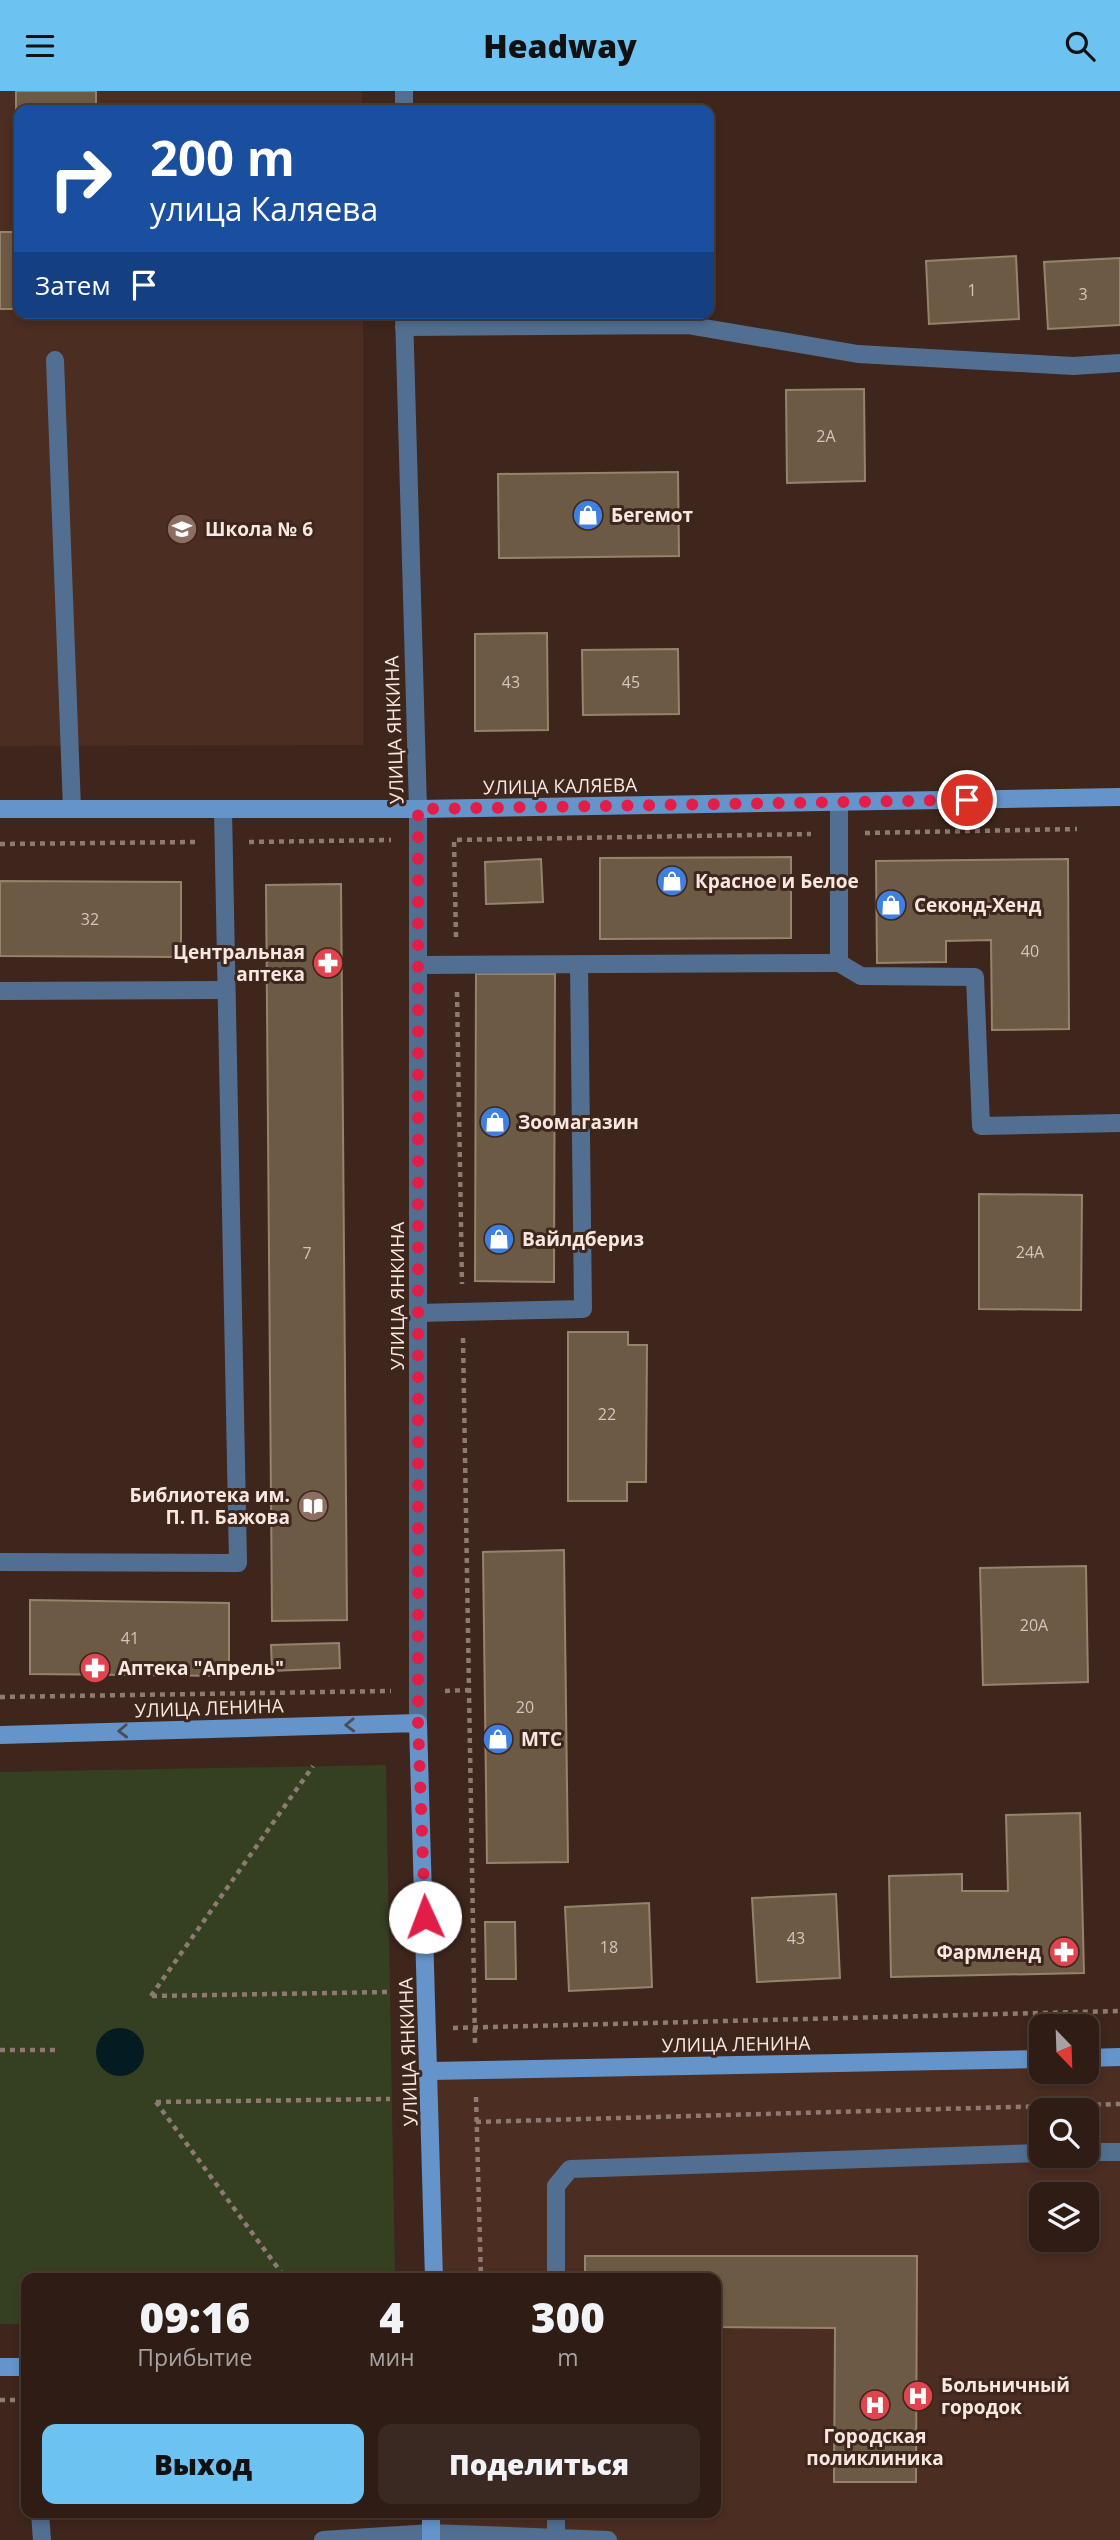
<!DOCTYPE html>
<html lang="ru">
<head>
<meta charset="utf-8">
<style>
  :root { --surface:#2e1c15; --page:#3a2922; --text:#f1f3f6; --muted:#a7a1a0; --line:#493a34; --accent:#6cc3f2 }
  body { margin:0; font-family:"Open Sans",sans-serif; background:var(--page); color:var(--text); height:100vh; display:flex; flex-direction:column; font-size:26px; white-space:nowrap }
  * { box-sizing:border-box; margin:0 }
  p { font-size:23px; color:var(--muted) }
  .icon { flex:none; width:38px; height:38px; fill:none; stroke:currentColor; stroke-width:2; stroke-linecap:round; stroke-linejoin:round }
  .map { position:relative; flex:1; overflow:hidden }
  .panel { position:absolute; left:21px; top:2182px; width:700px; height:245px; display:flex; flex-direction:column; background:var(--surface); border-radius:14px; box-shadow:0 4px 10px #0003,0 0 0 2px var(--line) }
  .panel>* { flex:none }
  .hud { position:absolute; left:14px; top:14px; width:700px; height:214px; border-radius:14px; box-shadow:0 4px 10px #0003,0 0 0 2px var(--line); background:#1a4fa0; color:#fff; overflow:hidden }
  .needle { width:46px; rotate:157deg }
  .buttons { position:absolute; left:1029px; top:1923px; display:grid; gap:14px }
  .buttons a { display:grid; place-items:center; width:70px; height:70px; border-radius:14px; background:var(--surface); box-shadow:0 4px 10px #0003,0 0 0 2px var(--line); font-size:35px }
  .pin { position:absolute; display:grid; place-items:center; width:60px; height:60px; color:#fff; margin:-30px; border:4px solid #fff; border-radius:50%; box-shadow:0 2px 7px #0007 }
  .me { position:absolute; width:77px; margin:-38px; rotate:358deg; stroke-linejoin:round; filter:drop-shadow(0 0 5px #0008) }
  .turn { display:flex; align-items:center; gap:24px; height:147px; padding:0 21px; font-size:32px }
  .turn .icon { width:91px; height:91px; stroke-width:2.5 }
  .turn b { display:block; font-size:49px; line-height:60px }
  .then { display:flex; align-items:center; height:66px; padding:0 21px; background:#0003; gap:14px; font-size:26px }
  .eta { display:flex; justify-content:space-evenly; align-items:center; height:119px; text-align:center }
  .eta b { font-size:42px; font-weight:800; line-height:49px }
  .primary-button { display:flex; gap:14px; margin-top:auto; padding:14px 21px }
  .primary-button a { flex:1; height:80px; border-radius:14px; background:var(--accent); color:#111; font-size:28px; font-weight:800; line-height:80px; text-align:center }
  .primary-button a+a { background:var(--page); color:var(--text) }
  header { display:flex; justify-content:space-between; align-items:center; height:91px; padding:0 21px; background:var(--accent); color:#111; font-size:32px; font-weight:800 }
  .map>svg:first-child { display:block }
  .built { fill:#4c2d21; fill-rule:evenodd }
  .green { fill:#354021 }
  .water { fill:#041b22 }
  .building { fill:#6d5a45; stroke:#97836c; stroke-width:2 }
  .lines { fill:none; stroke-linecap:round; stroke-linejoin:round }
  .path { stroke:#8f7a72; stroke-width:4.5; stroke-dasharray:5 5; stroke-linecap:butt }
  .lane { stroke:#526f91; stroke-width:18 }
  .street { stroke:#526f91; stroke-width:18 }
  .secondary { stroke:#6594ca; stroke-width:18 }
  .oneway { stroke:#4c4c59 }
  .route { stroke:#e11d48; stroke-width:12; stroke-dasharray:0 21.6 }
  .labels { text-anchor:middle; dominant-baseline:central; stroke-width:6; stroke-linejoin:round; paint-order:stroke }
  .number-label { font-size:16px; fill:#d5c4ba }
  .poi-label { font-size:19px; font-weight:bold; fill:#f8e7e1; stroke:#3e261c; text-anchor:start }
  .street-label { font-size:19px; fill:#f8e7e1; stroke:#3e261c }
</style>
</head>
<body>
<header><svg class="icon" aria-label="menu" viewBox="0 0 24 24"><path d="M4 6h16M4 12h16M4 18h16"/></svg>Headway<svg class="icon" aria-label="search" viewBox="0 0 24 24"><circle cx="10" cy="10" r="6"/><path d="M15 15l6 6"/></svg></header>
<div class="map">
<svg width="1120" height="2449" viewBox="0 0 1120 2449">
  <rect width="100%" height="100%" fill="#3e261c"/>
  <!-- built -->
  <g class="built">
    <polygon points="0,0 362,0 362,19 19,19 19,222 363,222 363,654 0,655"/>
    <path d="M 1120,1966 L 1120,2449 L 431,2449 L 431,2422 L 716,2422 L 716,2188 L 434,2187 L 431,1980 L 1041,1968 L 1041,1981 L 1087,1981 L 1087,1967 ZM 1041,2020 L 1087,2020 L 1087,2065 L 1041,2065 ZM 1041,2104 L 1087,2104 L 1087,2149 L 1041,2149 Z"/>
  </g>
  <!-- green -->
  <polygon class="green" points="386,1674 395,2187 26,2188 26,2233 0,2233 0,1681"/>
  <!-- water -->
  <circle class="water" cx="120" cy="1961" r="24"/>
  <!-- building -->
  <g class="building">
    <polygon points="16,0 96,0 96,19 19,19 19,218 0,218 0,141 16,141"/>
    <polygon points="1016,165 1019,228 929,233 926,170"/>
    <polygon points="1120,167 1120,234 1048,238 1044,171"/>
    <polygon points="864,298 865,390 787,392 786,299"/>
    <polygon points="678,381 679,465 499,467 498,383"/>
    <polygon points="547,542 548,639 475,640 475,543"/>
    <polygon points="678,558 679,623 583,624 582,559"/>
    <polygon points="791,766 791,847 600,848 600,767"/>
    <polygon points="541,768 543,811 486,813 485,771"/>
    <polygon points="1068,768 1069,938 992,939 991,849 946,850 946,871 877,872 876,770"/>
    <polygon points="0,790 181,791 181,866 0,865"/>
    <polygon points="341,793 347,1529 272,1530 266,794"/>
    <polygon points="476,883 555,883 554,1191 475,1190"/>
    <polygon points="979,1103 1082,1104 1081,1219 979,1218"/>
    <polygon points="568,1241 628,1241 628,1254 647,1254 646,1391 627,1391 627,1410 568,1410"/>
    <polygon points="564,1459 568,1771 487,1772 483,1461"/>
    <polygon points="1086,1475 1088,1591 983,1594 980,1477"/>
    <polygon points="30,1509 229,1512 229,1585 30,1583"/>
    <polygon points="339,1552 340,1577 272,1580 271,1554"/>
    <polygon points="1080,1722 1084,1882 891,1886 889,1785 962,1783 962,1800 1008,1800 1006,1724"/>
    <polygon points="836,1803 840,1887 757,1891 752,1807"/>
    <polygon points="649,1812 652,1896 569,1900 565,1816"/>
    <polygon points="485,1831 515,1831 516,1888 486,1888"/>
    <polygon points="585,2165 917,2165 916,2391 834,2391 835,2237 716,2236 716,2188 585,2188"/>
  </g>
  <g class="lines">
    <!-- path -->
    <g class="path">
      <polyline points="865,742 1077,738"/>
      <polyline points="249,751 391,749"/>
      <polyline points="0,753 195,751"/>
      <polyline points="456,846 454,749 811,743"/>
      <polyline points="457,901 462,1193"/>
      <polyline points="463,1247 475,1952"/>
      <polyline points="445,1600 469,1599"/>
      <polyline points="0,1606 391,1600"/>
      <polyline points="151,1905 313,1675"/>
      <polyline points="152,1905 389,1901"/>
      <polyline points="453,1937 1120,1920"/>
      <polyline points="0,1959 57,1959"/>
      <polyline points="476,2006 481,2188"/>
      <polyline points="156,2011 390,2008"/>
      <polyline points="156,2011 286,2188"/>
      <polyline points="476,2031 1120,2013"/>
      <polyline points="0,2309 26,2309"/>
    </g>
    <!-- lane -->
    <g class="lane">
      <polyline points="55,269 72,718"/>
      <polyline points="839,711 839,872 861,885 975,886 981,1035 1120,1032"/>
      <polyline points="418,874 839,872"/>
      <polyline points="0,900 225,899"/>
      <polyline points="418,1222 583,1218 579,874"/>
      <polyline points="0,1471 238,1472 223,719"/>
      <polyline points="1087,2061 1120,2061"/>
      <polyline points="556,2188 556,2095 570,2078 1041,2062"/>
      <polyline points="40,2422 42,2449"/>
      <polyline points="556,2422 556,2447"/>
      <polyline points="323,2449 431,2442 608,2449"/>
    </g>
    <!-- street -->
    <g class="street">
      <polyline points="404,19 404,0"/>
      <polyline points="404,222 418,718 418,1632"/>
      <polyline points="404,236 687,234 858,263 1073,275 1120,272"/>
    </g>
    <!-- secondary -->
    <g class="secondary">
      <polyline points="0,718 418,718 1120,706"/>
      <polyline points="0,1644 418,1632 434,2188"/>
      <polyline points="1087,1967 1120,1966"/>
      <polyline points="431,1980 1041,1968"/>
      <polyline points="0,2276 26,2276"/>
      <polyline points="431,2449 431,2422"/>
    </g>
  </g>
  <!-- one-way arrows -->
  <defs><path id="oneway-chevron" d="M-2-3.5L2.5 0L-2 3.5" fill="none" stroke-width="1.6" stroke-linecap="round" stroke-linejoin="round" transform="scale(1.75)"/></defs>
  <g class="oneway">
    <use href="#oneway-chevron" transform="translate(350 1634) rotate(178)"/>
    <use href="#oneway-chevron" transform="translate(123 1640) rotate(178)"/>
  </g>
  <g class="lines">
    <!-- route -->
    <polyline class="route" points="425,1826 418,1632 418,718 967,709"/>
  </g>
  <!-- icons -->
  <defs>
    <g id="shop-disc" transform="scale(1.575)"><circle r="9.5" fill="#3f7fe0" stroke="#3e261c"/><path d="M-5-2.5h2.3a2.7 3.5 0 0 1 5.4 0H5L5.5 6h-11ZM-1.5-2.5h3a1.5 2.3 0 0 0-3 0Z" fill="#fff"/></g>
    <g id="school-disc" transform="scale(1.575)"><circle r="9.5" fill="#8d6e63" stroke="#3e261c"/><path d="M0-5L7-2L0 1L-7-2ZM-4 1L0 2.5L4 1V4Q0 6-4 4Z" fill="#fff"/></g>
    <g id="pharmacy-disc" transform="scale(1.575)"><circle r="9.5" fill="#e0444e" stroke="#3e261c"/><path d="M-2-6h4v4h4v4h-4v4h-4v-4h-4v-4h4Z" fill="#fff"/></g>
    <g id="library-disc" transform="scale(1.575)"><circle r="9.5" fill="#8d6e63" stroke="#3e261c"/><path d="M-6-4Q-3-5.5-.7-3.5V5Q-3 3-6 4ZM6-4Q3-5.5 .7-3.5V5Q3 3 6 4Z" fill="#fff"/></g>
    <g id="hospital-disc" transform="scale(1.575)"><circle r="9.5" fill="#e0444e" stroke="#3e261c"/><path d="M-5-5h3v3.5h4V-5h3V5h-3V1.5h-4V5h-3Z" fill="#fff"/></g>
  </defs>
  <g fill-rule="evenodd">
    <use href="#shop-disc" x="588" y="424"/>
    <use href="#school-disc" x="182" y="438"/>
    <use href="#shop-disc" x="672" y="790"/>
    <use href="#shop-disc" x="891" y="814"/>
    <use href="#pharmacy-disc" x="328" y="872"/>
    <use href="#shop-disc" x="495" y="1031"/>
    <use href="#shop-disc" x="499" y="1148"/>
    <use href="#library-disc" x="313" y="1415"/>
    <use href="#pharmacy-disc" x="95" y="1577"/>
    <use href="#shop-disc" x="498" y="1648"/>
    <use href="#pharmacy-disc" x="1064" y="1861"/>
    <use href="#hospital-disc" x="918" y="2305"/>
    <use href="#hospital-disc" x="875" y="2314"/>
  </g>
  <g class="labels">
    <!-- number labels -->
    <g class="number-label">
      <text x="972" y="199">1</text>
      <text x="1083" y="203">3</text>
      <text x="826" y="345">2А</text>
      <text x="511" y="591">43</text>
      <text x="631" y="591">45</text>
      <text x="90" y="828">32</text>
      <text x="1030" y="860">40</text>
      <text x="1030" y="1161">24А</text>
      <text x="307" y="1162">7</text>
      <text x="607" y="1323">22</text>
      <text x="1034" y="1534">20А</text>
      <text x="130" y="1547">41</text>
      <text x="525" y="1616">20</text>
      <text x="796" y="1847">43</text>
      <text x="609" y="1856">18</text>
    </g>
    <!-- poi labels -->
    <g class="poi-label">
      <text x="611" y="424">Бегемот</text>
      <text x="205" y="438">Школа № 6</text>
      <text x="695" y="790">Красное и Белое</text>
      <text x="914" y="814">Секонд-Хенд</text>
      <text x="305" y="861" text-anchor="end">Центральная<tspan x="305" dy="22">аптека</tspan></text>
      <text x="518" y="1031">Зоомагазин</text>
      <text x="522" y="1148">Вайлдбериз</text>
      <text x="290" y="1404" text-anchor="end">Библиотека им.<tspan x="290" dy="22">П. П. Бажова</tspan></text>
      <text x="118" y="1577">Аптека "Апрель"</text>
      <text x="521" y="1648">МТС</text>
      <text x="1041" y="1861" text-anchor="end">Фармленд</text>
      <text x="941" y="2294">Больничный<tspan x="941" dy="22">городок</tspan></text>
      <text x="875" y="2345" text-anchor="middle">Городская<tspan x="875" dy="22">поликлиника</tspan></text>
    </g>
    <!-- street labels -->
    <g class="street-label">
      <text transform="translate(394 639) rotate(-92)">УЛИЦА ЯНКИНА</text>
      <text transform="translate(560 695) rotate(-1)">УЛИЦА КАЛЯЕВА</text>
      <text transform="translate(397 1205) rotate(-90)">УЛИЦА ЯНКИНА</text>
      <text transform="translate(209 1617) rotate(-2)">УЛИЦА ЛЕНИНА</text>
      <text transform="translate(736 1953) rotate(-1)">УЛИЦА ЛЕНИНА</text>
      <text transform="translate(408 1961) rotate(-92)">УЛИЦА ЯНКИНА</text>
    </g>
  </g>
</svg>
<div class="buttons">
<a><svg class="needle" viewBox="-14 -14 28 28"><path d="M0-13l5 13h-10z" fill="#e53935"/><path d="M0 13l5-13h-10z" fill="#a7a1a0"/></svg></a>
<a><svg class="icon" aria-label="search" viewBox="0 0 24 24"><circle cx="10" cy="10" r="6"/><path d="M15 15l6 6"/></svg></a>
<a><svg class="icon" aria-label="layers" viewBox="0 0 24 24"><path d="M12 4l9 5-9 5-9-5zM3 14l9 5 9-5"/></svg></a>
</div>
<div class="pin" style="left:967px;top:709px;background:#d93025"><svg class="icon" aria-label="arrive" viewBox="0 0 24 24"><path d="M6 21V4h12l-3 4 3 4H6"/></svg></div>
<svg class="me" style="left:425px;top:1826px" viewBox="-20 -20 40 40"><circle r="19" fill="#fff"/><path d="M0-13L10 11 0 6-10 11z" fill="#e11d48"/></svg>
<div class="hud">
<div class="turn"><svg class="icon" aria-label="right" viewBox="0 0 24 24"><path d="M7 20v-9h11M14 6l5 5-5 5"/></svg><div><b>200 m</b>улица Каляева</div></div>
<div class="then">Затем<svg class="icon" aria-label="arrive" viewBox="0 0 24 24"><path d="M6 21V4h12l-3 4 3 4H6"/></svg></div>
</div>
<section class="panel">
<div class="eta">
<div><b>09:16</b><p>Прибытие</p></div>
<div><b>4</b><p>мин</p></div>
<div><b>300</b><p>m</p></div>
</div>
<div class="primary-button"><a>Выход</a><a>Поделиться</a></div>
</section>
</div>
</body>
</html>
